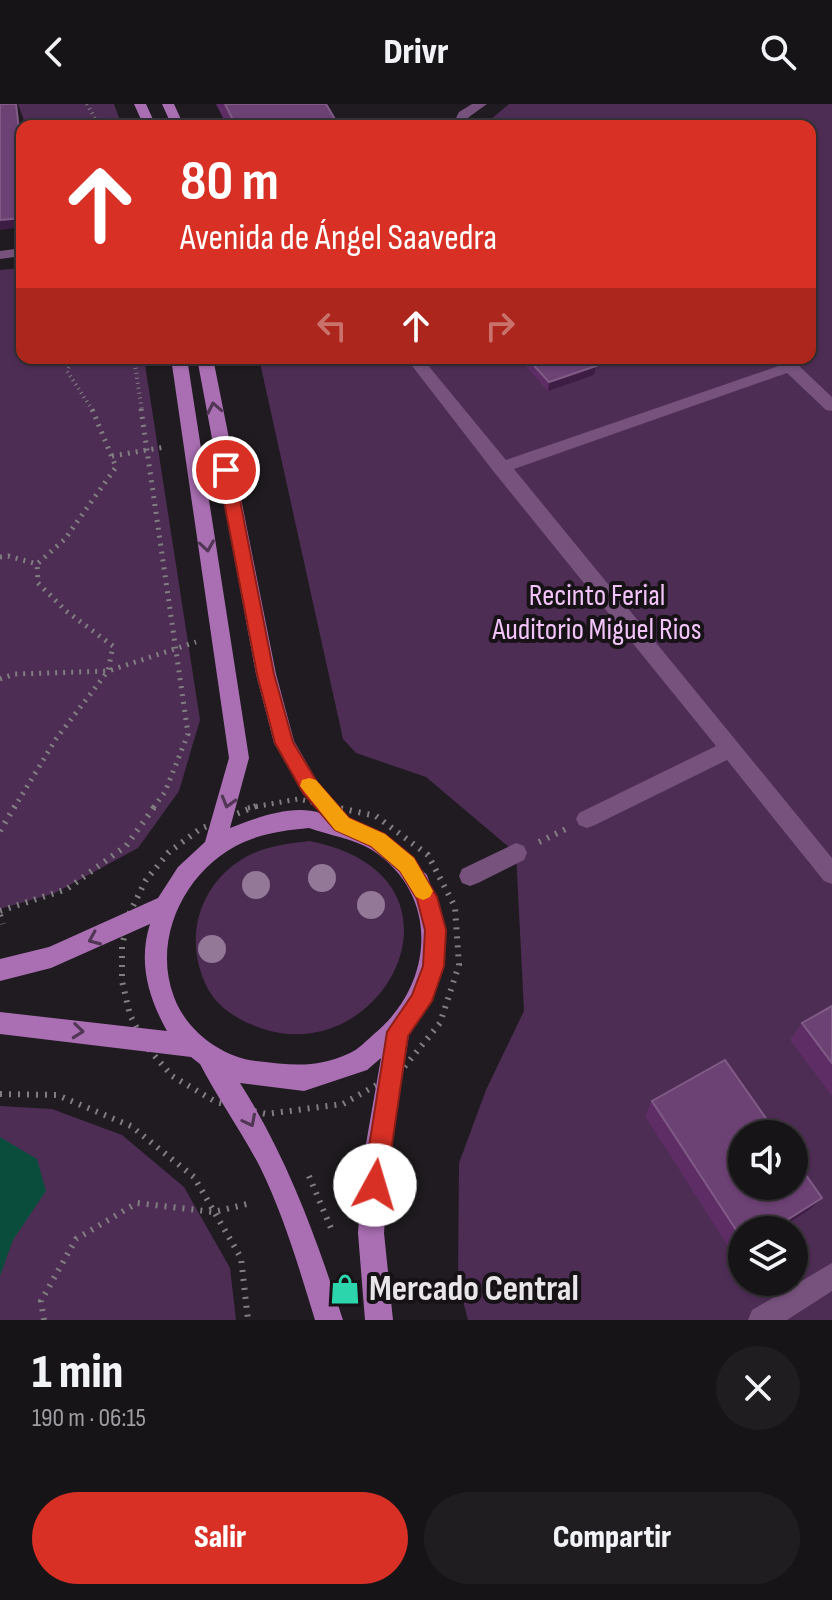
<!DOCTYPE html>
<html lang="es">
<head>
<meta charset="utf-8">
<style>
  :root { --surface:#171418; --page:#201d21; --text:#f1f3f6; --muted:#9e9ea2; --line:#363337; --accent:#d93025 }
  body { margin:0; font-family:"Sofia Sans Condensed",sans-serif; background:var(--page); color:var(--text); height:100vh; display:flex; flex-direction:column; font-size:30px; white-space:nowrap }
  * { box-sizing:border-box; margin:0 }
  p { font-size:26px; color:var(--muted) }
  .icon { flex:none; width:44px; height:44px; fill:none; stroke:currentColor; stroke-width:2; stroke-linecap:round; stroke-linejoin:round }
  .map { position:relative; height:1216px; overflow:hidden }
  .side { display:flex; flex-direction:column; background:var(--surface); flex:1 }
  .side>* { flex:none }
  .hud { position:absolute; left:16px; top:16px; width:800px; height:244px; border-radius:16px; box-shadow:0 2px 6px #0004,0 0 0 2px var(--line); background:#d93025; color:#fff; overflow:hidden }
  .buttons { position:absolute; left:728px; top:1016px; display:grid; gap:16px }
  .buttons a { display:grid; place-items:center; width:80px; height:80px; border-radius:50%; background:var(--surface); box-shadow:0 2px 6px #0004,0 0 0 2px var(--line); font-size:40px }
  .pin { position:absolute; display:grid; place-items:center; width:68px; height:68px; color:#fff; margin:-34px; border:4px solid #fff; border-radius:50%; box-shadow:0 2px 8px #0007 }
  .me { position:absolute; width:88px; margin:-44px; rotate:6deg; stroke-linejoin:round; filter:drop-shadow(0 0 6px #0008) }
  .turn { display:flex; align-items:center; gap:28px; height:168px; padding:0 32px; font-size:36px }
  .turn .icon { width:104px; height:104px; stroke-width:2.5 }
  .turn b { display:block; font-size:56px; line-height:68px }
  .lanes { display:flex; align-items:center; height:76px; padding:0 32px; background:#0003; justify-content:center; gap:40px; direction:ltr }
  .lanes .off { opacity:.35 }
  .round { display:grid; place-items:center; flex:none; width:84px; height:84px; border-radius:42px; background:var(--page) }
  .overview { display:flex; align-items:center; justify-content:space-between; height:136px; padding:0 32px }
  h1 { font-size:48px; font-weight:800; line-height:60px }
  .action { display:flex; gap:16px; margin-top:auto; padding:16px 32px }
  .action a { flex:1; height:92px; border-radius:48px; background:var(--accent); color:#fff; font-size:32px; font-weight:800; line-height:92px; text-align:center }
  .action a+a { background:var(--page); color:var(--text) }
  header { display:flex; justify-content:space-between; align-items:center; height:104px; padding:0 32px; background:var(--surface); font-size:36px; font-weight:800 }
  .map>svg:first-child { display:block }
  .green { fill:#4e2d54; fill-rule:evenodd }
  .water { fill:#0b4d3d }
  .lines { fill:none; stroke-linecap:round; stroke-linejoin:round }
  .path-far2 { stroke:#817e82; stroke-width:4; stroke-dasharray:1 4; stroke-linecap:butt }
  .path-far1 { stroke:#817e82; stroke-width:5; stroke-dasharray:2 6; stroke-linecap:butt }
  .path { stroke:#817e82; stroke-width:6; stroke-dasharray:2 7; stroke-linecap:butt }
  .street { fill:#76527c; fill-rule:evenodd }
  .secondary { fill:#aa6fb3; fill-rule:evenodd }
  .tree { fill:#937897 }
  .wall { fill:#5e2d66 }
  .shaded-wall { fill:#3e1d44 }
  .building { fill:#6c4174; stroke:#805b86; stroke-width:2 }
  .oneway { stroke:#513755 }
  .route { fill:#d93025; stroke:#8d1f18; stroke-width:2 }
  .slow { fill:#f59e0b }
  .labels { text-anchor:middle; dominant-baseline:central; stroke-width:8; stroke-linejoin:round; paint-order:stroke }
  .park-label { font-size:30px; fill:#f2c4f9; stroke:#161216 }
  .near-poi-label { font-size:36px; font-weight:bold; fill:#e9e6e9; stroke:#161216; text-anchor:start }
</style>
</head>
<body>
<header><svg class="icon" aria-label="back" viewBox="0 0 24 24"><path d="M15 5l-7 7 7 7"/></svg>Drivr<svg class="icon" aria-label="search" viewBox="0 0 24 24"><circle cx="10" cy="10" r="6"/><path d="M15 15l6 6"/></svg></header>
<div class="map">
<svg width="832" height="1216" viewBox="0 0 832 1216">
  <rect width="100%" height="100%" fill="#1f1b20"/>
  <!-- green -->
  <g class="green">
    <polygon points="18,0 114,0 122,22 26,22"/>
    <path d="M 509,0 L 832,0 L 832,1216 L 468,1216 L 458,1178 L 459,1059 L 486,986 L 524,907 L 516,749 L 426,673 L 356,649 L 343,635 L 259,254 L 810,254 L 810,22 L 483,22 ZM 742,1030 L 794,1030 L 794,1082 L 742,1082 ZM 742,1126 L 794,1126 L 794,1178 L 742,1178 Z"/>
    <polygon points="22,164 22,254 144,254 200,616 179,687 138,744 55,789 0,805 0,166"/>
    <path d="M 309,737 C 486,771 384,968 260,924 C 239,916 219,905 208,885 C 183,838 197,782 244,754 C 264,742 287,740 309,737 Z"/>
    <polygon points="0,1002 52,1005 122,1031 184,1083 230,1164 236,1216 0,1216"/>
  </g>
  <!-- water -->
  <polygon class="water" points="0,1033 37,1055 46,1087 13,1136 0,1172"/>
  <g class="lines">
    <!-- path-far2 -->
    <g class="path-far2">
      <polyline points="87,0 99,22"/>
      <polyline points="86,15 90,22"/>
      <polyline points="73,254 67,267 93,307"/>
      <polyline points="134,254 142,307"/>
    </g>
    <!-- path-far1 -->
    <g class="path-far1">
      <polyline points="141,305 188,630 165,688 153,704"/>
      <polyline points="112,352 165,343"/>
      <polyline points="0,453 8,452 37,460 65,435 116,363 92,305"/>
      <polyline points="0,575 15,570 108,567 196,538"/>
      <polyline points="14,704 56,635 108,567 113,542 66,507 38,479 37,460"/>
      <polyline points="248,704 298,695 339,704"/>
    </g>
    <!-- path -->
    <g class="path">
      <polyline points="256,702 200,725 169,748 146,776 130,808 122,842 122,877 130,911 147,943 172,972 216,998 266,1010 343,1000 401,967 440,919 459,861 455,803 428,751 376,712 330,702"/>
      <polyline points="0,727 15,702"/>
      <polyline points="539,738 566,725"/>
      <polyline points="0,807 67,785 126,742 155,702"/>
      <polyline points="0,811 3,820"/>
      <polyline points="0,990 57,991 131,1022 194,1073 241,1154 248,1216"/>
      <polyline points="309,1072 333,1129"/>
      <polyline points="44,1216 41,1197 76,1135 137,1099 214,1108 247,1100"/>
    </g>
    <!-- street -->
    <g class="street">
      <polygon points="472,0 487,0 469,13 464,22 452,22 459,8"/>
      <polygon points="22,144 22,152 0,155 0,147"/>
      <polygon points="406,254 422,254 506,356 790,258 796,259 832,293 832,307 826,306 787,269 514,365 832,754 832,780 824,777 727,656 595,721 587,724 579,721 576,715 579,709 716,642 494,368"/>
      <polygon points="516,739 524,742 527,749 524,756 478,779 470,782 462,779 459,772 462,765"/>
      <polygon points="832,1159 832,1187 787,1216 748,1216 752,1206"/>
    </g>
    <!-- secondary -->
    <g class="secondary">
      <polygon points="134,0 146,0 156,22 144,22"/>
      <polygon points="162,0 174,0 184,22 172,22"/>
      <path d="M 171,254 L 187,254 L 249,654 L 230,724 C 256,714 292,700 320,709 L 303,689 L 274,639 L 256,570 L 197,254 L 213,254 L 276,570 L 294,637 L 317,677 L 353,720 L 386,732 L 427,771 L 446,826 L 439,877 L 409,931 L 389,1057 L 384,1129 L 393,1216 L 365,1216 L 358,1129 L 363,1057 L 381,954 L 367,966 L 304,987 L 240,979 C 287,1053 316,1133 343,1216 L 315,1216 C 299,1164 284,1112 260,1063 C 242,1028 218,995 200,960 L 191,953 L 0,930 L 0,908 L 167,927 C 148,893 138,858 150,820 L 51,864 L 0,877 L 0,855 L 49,843 L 158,794 L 178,763 L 205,738 L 229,654 ZM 309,724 C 328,731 355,735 372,746 C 441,791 434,881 374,930 C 367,936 359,945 350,949 C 316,965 291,961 256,957 C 221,953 186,926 174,893 C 151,833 187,763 244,738 C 264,729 287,726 309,724 Z"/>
    </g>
  </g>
  <!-- trees -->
  <g class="tree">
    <circle cx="322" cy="774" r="14"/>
    <circle cx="256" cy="781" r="14"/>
    <circle cx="371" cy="801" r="14"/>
    <circle cx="212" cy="845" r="14"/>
  </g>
  <!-- wall -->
  <g class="wall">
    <polygon points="216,0 326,0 339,22 227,22"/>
    <polygon points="518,254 588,254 594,271 548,287"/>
    <polygon points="832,902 832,992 790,936 802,919"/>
    <polygon points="652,997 809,1106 778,1126 742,1126 742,1148 735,1153 645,1012"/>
  </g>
  <!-- shaded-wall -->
  <g class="shaded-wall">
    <polygon points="16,0 17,0 22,37 20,35"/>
    <polygon points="22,114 22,123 0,126 0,116"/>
    <polygon points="596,262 594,271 548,287 549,278"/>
    <polygon points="822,1094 809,1106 778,1126 771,1126"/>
  </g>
  <!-- building -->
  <g class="building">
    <polygon points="0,0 16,0 20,35 22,35 22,114 0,116"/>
    <polygon points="225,0 326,0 339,22 236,22"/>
    <polygon points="527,254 588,254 596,262 549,278"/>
    <polygon points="832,902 832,959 802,919"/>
    <polygon points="725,956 777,1030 742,1030 742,1082 794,1082 794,1054 822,1094 771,1126 742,1126 742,1135 652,997"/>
  </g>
  <!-- one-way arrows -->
  <defs><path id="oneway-chevron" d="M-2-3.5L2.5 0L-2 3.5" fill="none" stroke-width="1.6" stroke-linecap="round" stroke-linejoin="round" transform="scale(2)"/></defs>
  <g class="oneway">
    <use href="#oneway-chevron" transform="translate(214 304) rotate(-101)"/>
    <use href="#oneway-chevron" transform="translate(207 442) rotate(81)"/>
    <use href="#oneway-chevron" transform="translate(228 698) rotate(106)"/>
    <use href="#oneway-chevron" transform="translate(94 835) rotate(157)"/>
    <use href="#oneway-chevron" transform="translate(78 927) rotate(6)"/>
    <use href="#oneway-chevron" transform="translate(250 1017) rotate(63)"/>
  </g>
  <!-- route -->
  <polygon class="route" points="226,361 234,366 274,570 293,638 317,678 349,714 385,730 414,754 437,793 446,826 444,862 432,897 408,932 386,1081 383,1089 375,1093 366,1089 363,1081 387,928 412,891 423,862 425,826 417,795 400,767 371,742 335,726 303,689 275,639 257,570 218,366"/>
  <!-- slow -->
  <polygon class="slow" points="309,674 316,676 349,714 385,730 414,754 433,787 430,793 423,796 416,793 400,767 371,742 335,726 300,682 302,676"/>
  <!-- icons -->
  <defs>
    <g id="shop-bare" transform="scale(2.4)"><path d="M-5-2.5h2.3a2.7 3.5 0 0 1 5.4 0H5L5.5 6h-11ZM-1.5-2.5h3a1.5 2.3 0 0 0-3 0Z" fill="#2cd5ab" stroke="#161216" stroke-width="2.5" paint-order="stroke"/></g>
  </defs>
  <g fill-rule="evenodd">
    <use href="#shop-bare" x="345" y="1185"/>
  </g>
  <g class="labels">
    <!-- park labels -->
    <g class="park-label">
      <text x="597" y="492">Recinto Ferial<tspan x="597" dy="34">Auditorio Miguel Rios</tspan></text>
    </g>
    <!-- near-poi labels -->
    <g class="near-poi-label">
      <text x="369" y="1185">Mercado Central</text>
    </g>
  </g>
</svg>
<div class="buttons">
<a><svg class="icon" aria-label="sound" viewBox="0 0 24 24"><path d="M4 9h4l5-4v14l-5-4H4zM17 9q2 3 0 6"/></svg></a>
<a><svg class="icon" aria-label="layers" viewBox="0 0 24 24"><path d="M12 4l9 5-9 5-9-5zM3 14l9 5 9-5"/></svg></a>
</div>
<div class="pin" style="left:226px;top:366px;background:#d93025"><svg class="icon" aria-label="arrive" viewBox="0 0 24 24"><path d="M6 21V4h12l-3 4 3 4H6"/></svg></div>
<svg class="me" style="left:375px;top:1081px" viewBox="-20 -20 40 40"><circle r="19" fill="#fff"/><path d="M0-13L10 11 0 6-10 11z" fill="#d93025"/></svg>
<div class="hud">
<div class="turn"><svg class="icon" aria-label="ahead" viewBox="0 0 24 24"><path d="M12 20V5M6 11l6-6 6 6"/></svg><div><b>80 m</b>Avenida de Ángel Saavedra</div></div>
<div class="lanes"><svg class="icon off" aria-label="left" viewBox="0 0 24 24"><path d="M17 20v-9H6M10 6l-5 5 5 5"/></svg><svg class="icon" aria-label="ahead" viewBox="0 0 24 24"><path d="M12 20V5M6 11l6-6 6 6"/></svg><svg class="icon off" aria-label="right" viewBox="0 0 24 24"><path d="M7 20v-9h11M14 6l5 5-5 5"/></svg></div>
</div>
</div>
<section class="side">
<div class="overview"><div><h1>1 min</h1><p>190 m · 06:15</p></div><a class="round"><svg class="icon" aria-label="close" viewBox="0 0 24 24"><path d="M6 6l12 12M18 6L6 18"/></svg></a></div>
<div class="action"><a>Salir</a><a>Compartir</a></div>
</section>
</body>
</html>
